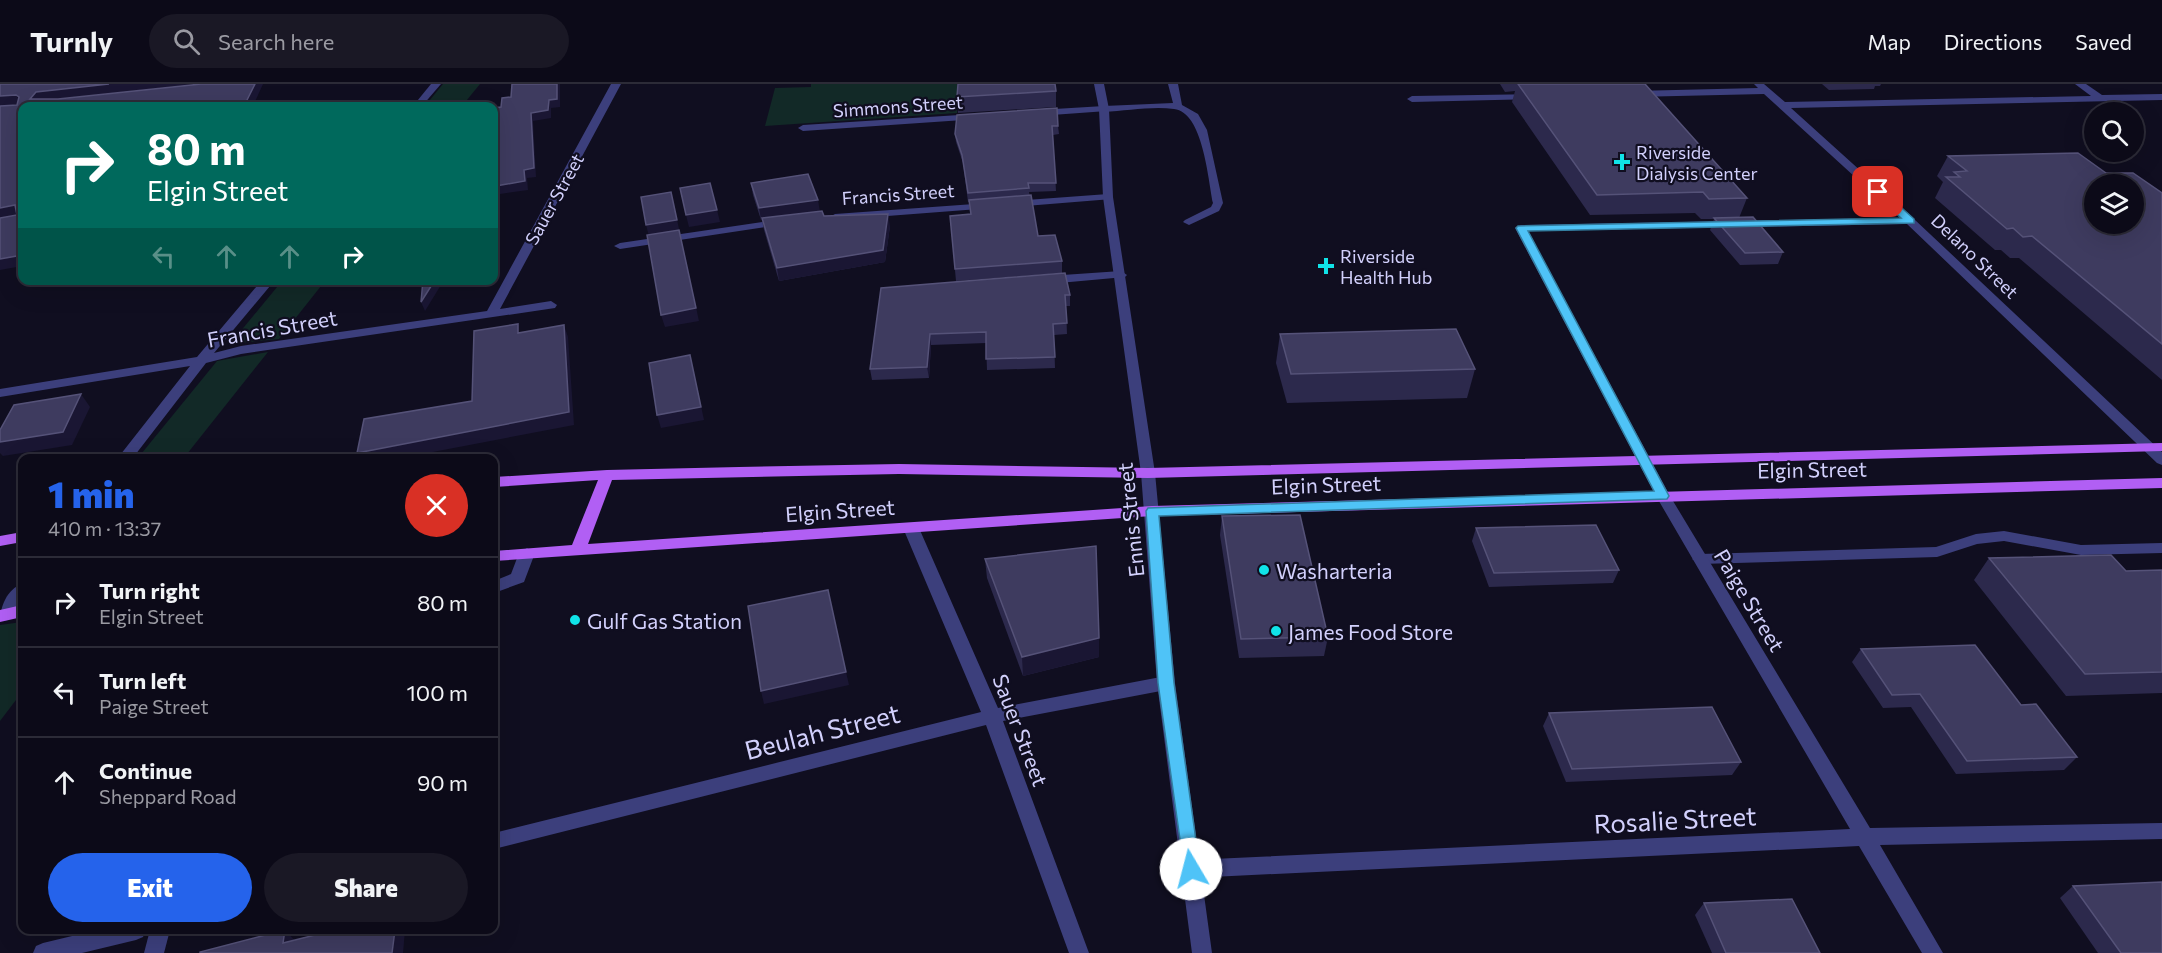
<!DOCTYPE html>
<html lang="en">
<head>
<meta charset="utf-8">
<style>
  :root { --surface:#0c0a18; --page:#1a1825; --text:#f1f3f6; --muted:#9a9aa2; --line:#2c2b37; --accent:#2563eb }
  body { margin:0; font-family:Commissioner,sans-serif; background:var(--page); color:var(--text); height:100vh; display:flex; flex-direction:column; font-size:22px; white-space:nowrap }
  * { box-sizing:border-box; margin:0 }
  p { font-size:20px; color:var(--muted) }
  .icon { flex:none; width:33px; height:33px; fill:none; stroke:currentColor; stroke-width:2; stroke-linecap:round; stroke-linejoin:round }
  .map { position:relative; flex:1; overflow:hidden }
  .details { position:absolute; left:18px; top:370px; width:480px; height:480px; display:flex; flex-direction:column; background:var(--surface); border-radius:12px; box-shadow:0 6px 24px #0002,0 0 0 2px var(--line) }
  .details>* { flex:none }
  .hud { position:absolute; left:18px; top:18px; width:480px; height:183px; border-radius:12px; box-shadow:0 6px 24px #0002,0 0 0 2px var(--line); background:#00695c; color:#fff; overflow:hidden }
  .tools { position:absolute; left:2084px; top:18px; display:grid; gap:12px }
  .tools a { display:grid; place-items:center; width:60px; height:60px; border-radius:50%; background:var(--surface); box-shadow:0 6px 24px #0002,0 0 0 2px var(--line); font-size:30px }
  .pin { position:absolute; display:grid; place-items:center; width:51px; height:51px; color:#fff; margin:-26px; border-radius:12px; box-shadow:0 3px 9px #0006 }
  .me { position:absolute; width:66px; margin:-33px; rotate:352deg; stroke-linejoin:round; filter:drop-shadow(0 0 4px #0008) }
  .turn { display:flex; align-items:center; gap:21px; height:126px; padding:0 30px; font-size:27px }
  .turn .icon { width:78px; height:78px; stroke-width:2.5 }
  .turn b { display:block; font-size:42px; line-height:51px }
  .lanes { display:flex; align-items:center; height:57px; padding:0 30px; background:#0003; justify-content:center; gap:30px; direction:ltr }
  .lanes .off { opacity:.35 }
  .round { display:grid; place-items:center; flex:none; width:63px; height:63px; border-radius:32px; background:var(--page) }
  .overview { display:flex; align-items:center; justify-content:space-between; height:102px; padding:0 30px }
  h1 { font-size:36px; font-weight:800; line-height:45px; color:var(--accent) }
  .primary-button { display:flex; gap:12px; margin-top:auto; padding:12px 30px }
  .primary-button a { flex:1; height:69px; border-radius:36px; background:var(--accent); color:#fff; font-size:24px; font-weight:800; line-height:69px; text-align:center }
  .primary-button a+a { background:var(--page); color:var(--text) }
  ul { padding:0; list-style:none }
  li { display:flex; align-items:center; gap:18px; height:90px; padding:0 30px; border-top:2px solid var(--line) }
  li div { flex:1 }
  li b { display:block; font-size:22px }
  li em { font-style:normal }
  header { display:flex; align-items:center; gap:36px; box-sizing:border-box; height:84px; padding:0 30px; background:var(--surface); border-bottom:2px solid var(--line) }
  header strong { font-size:28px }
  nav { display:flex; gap:33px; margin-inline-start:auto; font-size:21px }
  .search { width:420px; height:54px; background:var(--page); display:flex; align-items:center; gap:15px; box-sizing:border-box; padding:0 21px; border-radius:33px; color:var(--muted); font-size:22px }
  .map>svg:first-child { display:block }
  .green { fill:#122927 }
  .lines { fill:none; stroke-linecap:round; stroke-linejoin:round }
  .service { fill:#3c3f7c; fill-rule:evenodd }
  .minor { fill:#3c3f7c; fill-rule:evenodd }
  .tertiary { fill:#3c3f7c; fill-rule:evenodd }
  .primary { fill:#b15ff4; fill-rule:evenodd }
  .wall { fill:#2c294c }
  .shaded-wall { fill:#1a1633 }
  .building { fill:#3e3b5f; stroke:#555278; stroke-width:1.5; fill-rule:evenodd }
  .route { fill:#4fc3f7; stroke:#337fa1; stroke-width:1.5 }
  .poi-dot { fill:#10e3e8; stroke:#100e20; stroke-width:2 }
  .labels { text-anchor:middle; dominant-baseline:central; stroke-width:4.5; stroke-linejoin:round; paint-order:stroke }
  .far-street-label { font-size:18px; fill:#d2d0fc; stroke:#100e20 }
  .far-poi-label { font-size:18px; fill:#d2d0fc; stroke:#100e20; text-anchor:start }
  .street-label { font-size:21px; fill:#d2d0fc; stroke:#100e20 }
  .poi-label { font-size:21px; fill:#d2d0fc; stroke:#100e20; text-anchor:start }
  .near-street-label { font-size:26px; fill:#d2d0fc; stroke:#100e20 }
</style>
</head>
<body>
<header>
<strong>Turnly</strong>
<div class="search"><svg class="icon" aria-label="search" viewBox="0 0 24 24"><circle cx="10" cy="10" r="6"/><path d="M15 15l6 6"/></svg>Search here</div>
<nav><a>Map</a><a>Directions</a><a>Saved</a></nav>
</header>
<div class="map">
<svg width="2162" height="869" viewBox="0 0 2162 869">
  <rect width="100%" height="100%" fill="#100e20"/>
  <!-- green -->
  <g class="green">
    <polygon points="443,0 480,0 462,22 425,22"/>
    <polygon points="811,0 957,0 957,29 765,42 775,4 811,3"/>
    <polygon points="282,197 325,197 279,255 230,260"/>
    <polygon points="268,268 183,375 137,375 217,277"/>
    <polygon points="22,538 22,608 0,637 0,541"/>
  </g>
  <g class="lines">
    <!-- service -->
    <g class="service">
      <path d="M 1168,0 L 1178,0 L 1182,21 L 1198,30 L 1207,46 L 1223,119 L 1219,127 L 1189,141 L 1183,138 L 1185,136 L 1211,123 L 1213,119 C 1208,95 1203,28 1174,25 C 1152,22 1126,27 1104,28 L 1099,25 L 1104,22 L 1173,19 Z"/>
      <polygon points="1121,187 1127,191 1125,193 1048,200 1042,196 1048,192"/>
      <polygon points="2004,447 2081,461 2162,459 2162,469 2081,471 2004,457 1977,460 1937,473 1700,480 1692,475 1700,470 1936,463 1976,450"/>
      <polygon points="527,464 535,469 524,498 494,509 494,497 511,490 519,469"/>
    </g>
    <!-- minor -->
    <g class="minor">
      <polygon points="431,0 441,0 422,22 413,22"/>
      <polygon points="611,0 621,0 500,225 551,217 557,221 555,224 241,270 206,279 132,375 117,375 190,282 0,313 0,305 197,273 262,196 275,196 214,269 241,262 487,227"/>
      <polygon points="1754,0 1764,0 1785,18 2091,12 2075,0 2086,0 2102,11 2162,10 2162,16 1791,24 1914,135 2162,368 2162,381 2157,379 1907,140 1528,147 1670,412 1870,744 2162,739 2162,755 1880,761 1943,869 1922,869 1859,762 1191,794 1184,791 1181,785 1184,779 1191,776 1850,745 1656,412 1515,144 1521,141 1900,134 1764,10 1634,13 1629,10 1634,7 1758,4"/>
      <polygon points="1535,10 1537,12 1532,15 1412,18 1407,15 1412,12"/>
      <polygon points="1104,22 1109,25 1107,27 1038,32 1033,29 1038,26"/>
      <polygon points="975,30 980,33 978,35 803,47 798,44 803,41"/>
      <polygon points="1108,110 1113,113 1112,115 1012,123 1007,120 1012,117"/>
      <polygon points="988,119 992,120 992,124 835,136 830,133 835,130"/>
      <polygon points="782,135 788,138 786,140 620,165 614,162 620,159"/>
      <polygon points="911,439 919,444 998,624 1166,592 1172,594 1175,599 1172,604 1166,606 1003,637 1089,869 1069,869 986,641 494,765 494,749 981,628 903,444"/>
      <path d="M 22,500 L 22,517 L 8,536 L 0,537 C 0,523 7,505 22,500 Z"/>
      <polygon points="97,846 146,846 143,853 136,856 82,869 33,869 36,862 43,859"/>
      <polygon points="150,846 170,846 164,869 144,869"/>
    </g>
    <!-- tertiary -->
    <polygon class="tertiary" points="1094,0 1104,0 1109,25 1113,113 1155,389 1175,599 1212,869 1192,869 1157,599 1141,389 1103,113 1099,25"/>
    <!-- primary -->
    <g class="primary">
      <polygon points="2162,359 2162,367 1148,394 899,390 612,396 588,460 1152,422 2162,394 2162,404 1152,432 494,477 494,467 572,461 598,396 494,403 494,393 607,386 739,383 899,380 1148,384"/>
      <polygon points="22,448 22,458 0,462 0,452"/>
      <polygon points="22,521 22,533 0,538 0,526"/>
    </g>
  </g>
  <!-- wall -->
  <g class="wall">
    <polygon points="1500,0 1645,0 1747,114 1739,134 1783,168 1778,180 1740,181 1710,146 1714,135 1701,135 1695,129 1590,131 1512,18 1515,7 1505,8"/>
    <polygon points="1822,0 1881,0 1880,2 1875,2 1874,5 1829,6"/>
    <polygon points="1056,7 1056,23 958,29 957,13"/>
    <polygon points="1058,42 1059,50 1053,51 1056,107 1029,108 1038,152 1062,177 1062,189 956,197 950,132 970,130 969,118 968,118 963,79 956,58 955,50"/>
    <polygon points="1948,72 2106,89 2162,109 2162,296 2019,174 2010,174 2001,166 1995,166 1935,114 1943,98 1937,92"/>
    <polygon points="751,99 819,127 824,132 890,142 885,178 779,197 764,146 762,136 761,136 753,111"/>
    <polygon points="881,204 1070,211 1070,222 1066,222 1067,250 1054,251 1055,284 987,286 986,259 931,261 929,294 872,296 870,285"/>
    <polygon points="1280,250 1475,285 1467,314 1287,319 1276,279"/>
    <polygon points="1222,432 1328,553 1324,572 1239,574 1220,451"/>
    <polygon points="1476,444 1619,486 1613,499 1489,503 1472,457"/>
    <polygon points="1989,474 2126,487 2162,486 2162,609 2066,612 1974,496"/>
    <polygon points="985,475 1099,554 1099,573 1023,592 987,494"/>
    <polygon points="1861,565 2021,621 2077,673 2064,686 1956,690 1911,623 1883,624 1852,578"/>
    <polygon points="1549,629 1741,678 1732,691 1566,698 1543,642"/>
    <polygon points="2073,802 2162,869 2098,869 2060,814"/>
    <polygon points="1704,819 1820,869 1712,869 1695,831"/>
  </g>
  <!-- shaded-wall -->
  <g class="shaded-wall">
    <polygon points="109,0 194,0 42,17 30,15 36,8"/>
    <polygon points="255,0 263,0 253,22 244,22"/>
    <polygon points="557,0 560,0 560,23 551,24 551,34 533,37 536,93 527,94 528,106 500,110 499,153 494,154 496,102 524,86 531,29 549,16"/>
    <polygon points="16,11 22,20 0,22 0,12"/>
    <polygon points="671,108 699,237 665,243 661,231 649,152 646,141"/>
    <polygon points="818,116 820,128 761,136 759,124"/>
    <polygon points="15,121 22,131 0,136 0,124"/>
    <polygon points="717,126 720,138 689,143 686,131"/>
    <polygon points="888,130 890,142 885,178 779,197 777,184"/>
    <polygon points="22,171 22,182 0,186 0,175"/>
    <polygon points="435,196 444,196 425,227 421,218"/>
    <polygon points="564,241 568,253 574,341 396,375 360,375 357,369 569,328"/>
    <polygon points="930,250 931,261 929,294 927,283"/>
    <polygon points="690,271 704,336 661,344 657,331"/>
    <polygon points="81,310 90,323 72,361 3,372 0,369 0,358"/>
    <polygon points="1099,554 1099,573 1023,592 1022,573"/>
    <polygon points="846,588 849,601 764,620 761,607"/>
    <polygon points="285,846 296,858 283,859"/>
    <polygon points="395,846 405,846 403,869 392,869"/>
  </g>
  <!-- building -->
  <g class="building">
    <polygon points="0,0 109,0 36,8 30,15 58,15 201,0 255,0 244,22 22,22 22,171 0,175 0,134 17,131 15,121 0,124 0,22 17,21 19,13 16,11 0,12"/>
    <polygon points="512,0 557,0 557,15 549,16 548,26 531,29 534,84 524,86 525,97 496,102 496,145 494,145 494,24 501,23 502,14 511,13"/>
    <polygon points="958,0 1055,0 1056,7 957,13"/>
    <polygon points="1518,0 1645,0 1747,114 1709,115 1703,108 1597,111"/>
    <polygon points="1057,24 1058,42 1052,42 1056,99 1028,99 1029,104 968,109 962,71 955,50 957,31"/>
    <path d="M 2078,69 L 2106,89 L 2133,89 L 2162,109 L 2162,260 L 2032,152 L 2023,153 L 2013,144 L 2007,145 L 1946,93 L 1960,93 L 1954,88 L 1967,87 L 1948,72 ZM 2094,100 L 2133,100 L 2133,140 L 2094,140 Z"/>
    <polygon points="808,90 818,116 759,124 751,99"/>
    <polygon points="710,99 717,126 686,131 680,104"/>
    <polygon points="671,108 677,136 646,141 641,113"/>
    <polygon points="1031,111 1038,152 1055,151 1062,177 955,185 950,132 971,130 969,116"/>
    <polygon points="822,127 824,132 888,130 883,166 777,184 762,134"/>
    <polygon points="1753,133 1783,168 1745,169 1714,134"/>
    <polygon points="679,146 696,224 661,231 647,151"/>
    <polygon points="1065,189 1070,211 1065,211 1067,239 1053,240 1055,273 986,275 986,248 930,250 927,283 870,285 881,204"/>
    <polygon points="423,196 435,196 421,218"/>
    <polygon points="518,240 518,249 564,241 569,328 357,369 364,335 472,317 474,247"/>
    <polygon points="1456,245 1475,285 1291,290 1280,250"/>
    <polygon points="690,271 701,323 657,331 649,279"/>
    <polygon points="81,310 63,348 0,358 0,346 14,321"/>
    <polygon points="1300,431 1328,553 1241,555 1222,432"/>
    <polygon points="1596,441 1619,486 1494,489 1476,444"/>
    <polygon points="1096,462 1099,554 1022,573 985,475"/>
    <polygon points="2111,471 2126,487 2162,486 2162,588 2085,590 1989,474"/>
    <polygon points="828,506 846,588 761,607 748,522"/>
    <polygon points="1975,561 2021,621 2036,620 2077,673 1967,677 1920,610 1892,611 1861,565"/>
    <polygon points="1712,623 1741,678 1572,685 1549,629"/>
    <polygon points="2162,798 2162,869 2121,869 2073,802"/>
    <polygon points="1792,815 1820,869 1726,869 1704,819"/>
    <polygon points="285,846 283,859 335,846 395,846 392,869 200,869 200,868"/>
  </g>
  <!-- route -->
  <polygon class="route" points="1875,106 1882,106 1914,135 1914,139 1528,147 1669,412 1667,415 1159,432 1174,599 1200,785 1198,791 1191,793 1185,791 1158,599 1146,427 1148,424 1654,407 1516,144 1518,142 1901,134 1875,110"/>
  <!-- markers -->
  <g class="poi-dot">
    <path d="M1619 69h6v6h6v6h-6v6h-6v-6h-6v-6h6z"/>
    <path d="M1323 173h6v6h6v6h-6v6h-6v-6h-6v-6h6z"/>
    <circle cx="1264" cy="486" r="6"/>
    <circle cx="575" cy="536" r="6"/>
    <circle cx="1276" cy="547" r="6"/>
  </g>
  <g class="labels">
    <!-- far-street labels -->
    <g class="far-street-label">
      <text transform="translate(898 22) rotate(-4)">Simmons Street</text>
      <text transform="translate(898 110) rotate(-4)">Francis Street</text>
      <text transform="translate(554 115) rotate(-61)">Sauer Street</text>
      <text transform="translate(1975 172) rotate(44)">Delano Street</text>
    </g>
    <!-- far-poi labels -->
    <g class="far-poi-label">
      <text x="1636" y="68">Riverside<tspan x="1636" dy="21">Dialysis Center</tspan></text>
      <text x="1340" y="172">Riverside<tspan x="1340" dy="21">Health Hub</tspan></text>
    </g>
    <!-- street labels -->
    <g class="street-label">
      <text transform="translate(272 244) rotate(-10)">Francis Street</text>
      <text transform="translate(1812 385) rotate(-1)">Elgin Street</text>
      <text transform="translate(1326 400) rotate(-2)">Elgin Street</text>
      <text transform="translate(840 426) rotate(-4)">Elgin Street</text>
      <text transform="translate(1130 436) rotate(-96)">Ennis Street</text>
      <text transform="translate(1750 516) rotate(59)">Paige Street</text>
      <text transform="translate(1021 646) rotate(69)">Sauer Street</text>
    </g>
    <!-- poi labels -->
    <g class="poi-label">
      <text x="1276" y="486">Washarteria</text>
      <text x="587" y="536">Gulf Gas Station</text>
      <text x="1288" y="547">James Food Store</text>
    </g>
    <!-- near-street labels -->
    <g class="near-street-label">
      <text transform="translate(822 647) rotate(-14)">Beulah Street</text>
      <text transform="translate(1675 735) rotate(-3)">Rosalie Street</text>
    </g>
  </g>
</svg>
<div class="tools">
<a><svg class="icon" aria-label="search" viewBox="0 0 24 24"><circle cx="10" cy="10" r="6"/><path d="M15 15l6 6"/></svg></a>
<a><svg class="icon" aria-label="layers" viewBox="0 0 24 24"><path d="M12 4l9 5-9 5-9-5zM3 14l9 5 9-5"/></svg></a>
</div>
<div class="pin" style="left:1878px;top:108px;background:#d93025"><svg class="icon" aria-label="arrive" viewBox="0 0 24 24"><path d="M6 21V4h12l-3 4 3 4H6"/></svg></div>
<svg class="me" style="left:1191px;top:785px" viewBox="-20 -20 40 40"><circle r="19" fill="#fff"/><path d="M0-13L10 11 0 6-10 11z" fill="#4fc3f7"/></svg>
<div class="hud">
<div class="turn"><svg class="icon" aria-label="right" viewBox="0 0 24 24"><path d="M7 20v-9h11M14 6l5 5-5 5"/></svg><div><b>80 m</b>Elgin Street</div></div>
<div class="lanes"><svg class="icon off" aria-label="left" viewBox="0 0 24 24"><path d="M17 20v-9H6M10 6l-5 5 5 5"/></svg><svg class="icon off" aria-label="ahead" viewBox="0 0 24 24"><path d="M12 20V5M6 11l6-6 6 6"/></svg><svg class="icon off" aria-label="ahead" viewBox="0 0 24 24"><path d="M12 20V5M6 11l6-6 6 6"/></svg><svg class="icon" aria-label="right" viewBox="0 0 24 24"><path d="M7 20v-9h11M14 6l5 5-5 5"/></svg></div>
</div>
<section class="details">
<div class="overview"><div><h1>1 min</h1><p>410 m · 13:37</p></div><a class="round" style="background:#d93025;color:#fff"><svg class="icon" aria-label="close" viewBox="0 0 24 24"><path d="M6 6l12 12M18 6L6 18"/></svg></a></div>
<ul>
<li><svg class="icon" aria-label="right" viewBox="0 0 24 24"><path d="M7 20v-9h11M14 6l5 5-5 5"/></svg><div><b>Turn right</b><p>Elgin Street</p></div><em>80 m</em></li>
<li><svg class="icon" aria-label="left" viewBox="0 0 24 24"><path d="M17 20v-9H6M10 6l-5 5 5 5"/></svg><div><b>Turn left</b><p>Paige Street</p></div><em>100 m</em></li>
<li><svg class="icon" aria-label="ahead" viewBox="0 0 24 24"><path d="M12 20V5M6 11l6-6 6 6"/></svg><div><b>Continue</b><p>Sheppard Road</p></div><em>90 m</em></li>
</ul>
<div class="primary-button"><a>Exit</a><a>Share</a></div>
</section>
</div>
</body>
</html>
